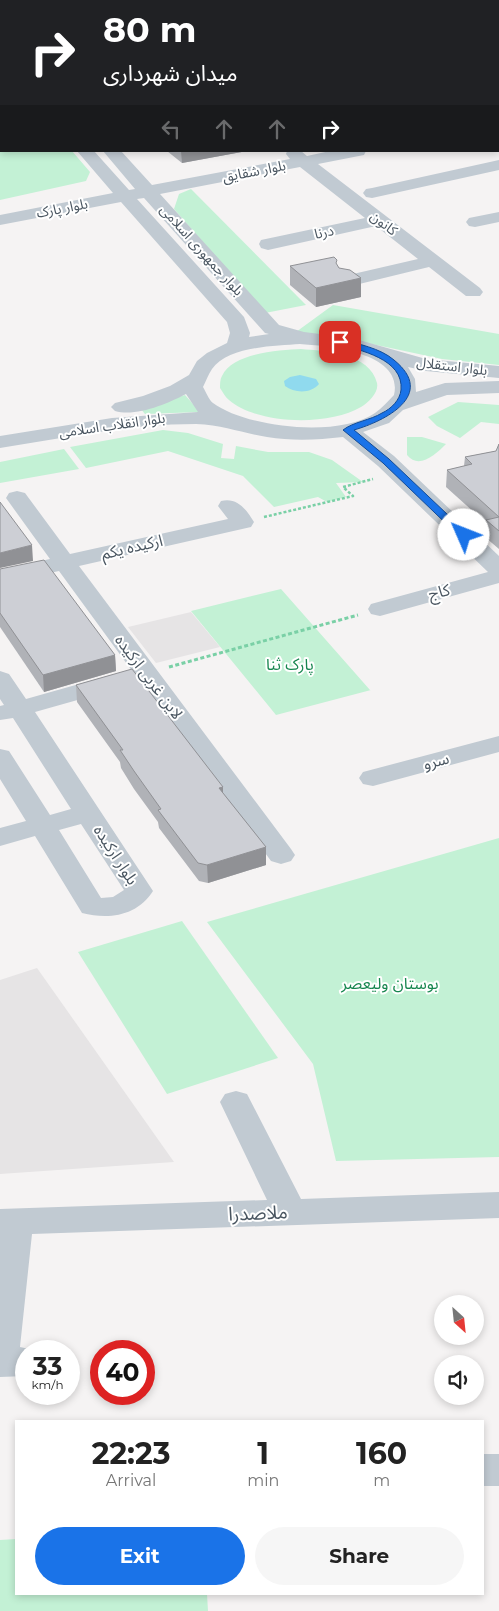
<!DOCTYPE html>
<html lang="en">
<head>
<meta charset="utf-8">
<style>
  :root { --surface:#fff; --page:#f6f6f6; --text:#222; --muted:#767676; --accent:#1a73e8 }
  body { margin:0; font-family:Montserrat,"Noto Sans Arabic",sans-serif; background:var(--page); color:var(--text); height:100vh; display:flex; flex-direction:column; font-size:19px; white-space:nowrap }
  * { box-sizing:border-box; margin:0 }
  p { font-size:16px; color:var(--muted) }
  .icon { flex:none; width:28px; height:28px; fill:none; stroke:currentColor; stroke-width:2; stroke-linecap:round; stroke-linejoin:round }
  .map { position:relative; flex:1; overflow:hidden }
  .details { position:absolute; left:15px; top:1420px; width:469px; height:175px; display:flex; flex-direction:column; background:var(--surface); border-radius:0px; box-shadow:0 2px 8px #0003 }
  .details>* { flex:none }
  .guide { position:absolute; left:0px; top:0px; width:500px; height:152px; box-shadow:0 2px 8px #0003; background:#202124; color:#fff; overflow:hidden }
  .needle { width:32px; rotate:153deg }
  .controls { position:absolute; left:434px; top:1295px; display:grid; gap:10px }
  .controls a { display:grid; place-items:center; width:50px; height:50px; border-radius:50%; background:var(--surface); box-shadow:0 2px 8px #0003; font-size:25px }
  .speed { position:absolute; left:15px; top:1340px; display:flex; gap:10px; font-size:25px; font-weight:700; text-align:center }
  .speed>* { display:grid; place-content:center; width:65px; height:65px; border-radius:50%; background:var(--surface); box-shadow:0 2px 8px #0003; line-height:1 }
  .speed small { font-size:12px; font-weight:400 }
  .speed .limit { border:8px solid #d22; background:#fff; color:#111 }
  .pin { position:absolute; display:grid; place-items:center; width:42px; height:42px; color:#fff; margin:-21px; border-radius:10px; box-shadow:0 2px 8px #0006 }
  .me { position:absolute; width:55px; margin:-28px; rotate:314deg; stroke-linejoin:round; filter:drop-shadow(0 0 4px #0008) }
  .turn { display:flex; align-items:center; gap:18px; height:105px; padding:0 20px; font-size:22px }
  .turn .icon { width:65px; height:65px; stroke-width:2.5 }
  .turn b { display:block; font-size:35px; line-height:42px }
  .lanes { display:flex; align-items:center; height:48px; padding:0 20px; background:#0003; justify-content:center; gap:25px; direction:ltr }
  .lanes .off { opacity:.35 }
  .eta { display:flex; justify-content:space-evenly; align-items:center; height:85px; text-align:center }
  .eta b { font-size:30px; font-weight:700; line-height:35px }
  .action { display:flex; gap:10px; margin-top:auto; padding:10px 20px }
  .action a { flex:1; height:58px; border-radius:30px; background:var(--accent); color:#fff; font-size:20px; font-weight:700; line-height:58px; text-align:center }
  .action a+a { background:var(--page); color:var(--text) }
  .map>svg:first-child { display:block }
  .education { fill:#e6e4e5 }
  .green { fill:#c3f1d5 }
  .water { fill:#90daee }
  .lines { fill:none; stroke-linecap:round; stroke-linejoin:round }
  .path-far1 { stroke:#7ad0a6; stroke-width:2.5; stroke-dasharray:3 2; stroke-linecap:butt }
  .path { stroke:#7ad0a6; stroke-width:3; stroke-dasharray:4 2.5; stroke-linecap:butt }
  .minor { fill:#c1cad2; fill-rule:evenodd }
  .wall { fill:#b0b2b7 }
  .shaded-wall { fill:#909195 }
  .building { fill:#cdcfd5; stroke:#909195 }
  .route { fill:#1a73e8; stroke:#114b97 }
  .labels { text-anchor:middle; dominant-baseline:central; stroke-width:4; stroke-linejoin:round; paint-order:stroke }
  .far-street-label { font-size:14px; fill:#4a5661; stroke:#fff }
  .street-label { font-size:16px; fill:#4a5661; stroke:#fff }
  .park-label { font-size:16px; fill:#17864f; stroke:#fff }
  .near-street-label { font-size:19px; fill:#4a5661; stroke:#fff }
</style>
</head>
<body>
<div class="map">
<svg width="499" height="1611" viewBox="0 0 499 1611">
  <rect width="100%" height="100%" fill="#f5f3f3"/>
  <!-- education -->
  <g class="education">
    <polygon points="191,612 220,647 156,663 128,627"/>
    <polygon points="37,968 174,1162 0,1174 0,980"/>
  </g>
  <!-- green -->
  <g class="green">
    <polygon points="0,70 1,151 72,151 90,172 86,181 0,200"/>
    <polygon points="191,189 306,305 265,313 174,209 179,194"/>
    <polygon points="333,305 499,334 499,365 442,359 353,340 296,332"/>
    <path d="M 301,349 C 325,351 370,353 377,383 C 379,392 369,402 361,407 C 329,426 258,425 229,400 C 225,397 223,392 220,388 C 220,384 220,379 222,376 C 232,353 280,350 301,349 Z"/>
    <polygon points="185,395 200,412 145,414 141,409"/>
    <polygon points="458,402 499,405 499,424 481,422 460,438 437,426 428,417"/>
    <polygon points="163,430 188,433 223,444 221,458 234,459 236,446 268,452 309,452 332,460 363,482 336,483 346,497 327,502 318,497 274,507 243,476 168,451 86,468 70,447"/>
    <path d="M 407,437 L 422,437 L 446,444 C 436,454 419,470 407,455 Z"/>
    <polygon points="64,449 79,469 0,483 0,462"/>
    <polygon points="281,589 370,690 371,690 276,715 191,611"/>
    <polygon points="499,838 499,1157 336,1161 313,1064 207,922"/>
    <polygon points="182,921 278,1058 167,1094 78,952"/>
    <polygon points="16,1539 16,1594 207,1594 208,1611 0,1611 0,1540"/>
  </g>
  <!-- water -->
  <path class="water" d="M 300,375 L 316,379 L 319,384 C 311,394 294,393 285,386 L 284,381 L 290,377 Z"/>
  <g class="lines">
    <!-- path-far1 -->
    <polyline class="path-far1" points="264,517 353,496 343,487 373,479"/>
    <!-- path -->
    <polyline class="path" points="169,667 358,615"/>
    <!-- minor -->
    <g class="minor">
      <polygon points="207,0 226,0 226,1 208,1"/>
      <polygon points="468,0 488,0 488,1 469,1"/>
      <rect x="0" y="21" width="1" height="11"/>
      <polygon points="0,51 1,52 1,62 0,61"/>
      <path d="M 77,151 L 94,151 L 129,190 L 135,189 L 103,151 L 121,151 L 152,185 L 290,159 L 286,154 L 287,151 L 301,151 L 307,156 L 330,151 L 366,151 L 364,155 L 318,164 L 480,288 L 483,292 L 480,296 L 466,296 L 429,267 L 347,287 L 340,285 L 337,281 L 340,277 L 418,259 L 376,226 L 268,250 L 261,248 L 259,244 L 261,240 L 365,218 L 300,167 L 160,194 L 279,325 L 304,332 L 352,338 L 426,359 L 499,366 L 499,378 L 426,371 L 408,367 L 415,379 L 416,392 L 445,383 L 499,381 L 499,393 L 447,395 L 403,410 L 389,423 L 363,432 L 394,456 L 499,556 L 499,583 L 380,616 L 371,614 L 368,609 L 371,604 L 488,572 L 378,466 L 343,437 C 317,440 292,441 267,437 C 241,433 224,425 196,424 C 130,424 65,438 0,448 L 0,436 L 112,418 L 198,412 L 186,394 C 167,404 136,417 115,411 L 111,407 L 115,403 L 143,396 L 170,386 L 189,375 L 197,361 L 207,353 L 227,343 L 230,333 L 227,322 L 121,202 L 0,225 L 0,215 L 113,193 ZM 144,198 L 265,333 L 269,334 L 249,337 L 250,333 L 244,317 L 137,199 ZM 300,344 C 328,346 404,352 394,395 C 388,401 382,408 375,413 C 339,438 247,428 213,403 C 209,400 206,392 203,387 C 206,381 208,375 212,369 C 228,346 275,346 300,344 Z"/>
      <polygon points="499,160 499,170 372,198 366,197 363,193 366,189 372,188"/>
      <polygon points="499,212 499,222 475,227 469,226 466,222 469,218"/>
      <path d="M 17,491 L 25,493 L 70,554 L 228,519 L 218,506 L 221,501 C 237,497 246,509 254,522 L 251,527 L 79,566 L 291,849 L 295,855 L 291,861 L 281,864 L 271,861 L 59,571 L 0,584 L 0,570 L 50,559 L 6,498 L 9,493 Z"/>
      <path d="M 0,671 L 9,674 L 26,699 L 111,675 L 120,678 L 124,683 L 120,688 L 35,712 L 153,891 C 137,916 109,920 82,913 L 35,836 L 0,846 L 0,828 L 26,821 L 0,779 L 0,749 L 9,751 L 50,815 L 71,809 L 13,718 L 0,720 L 0,706 L 4,705 L 0,699 ZM 81,824 L 124,890 L 113,897 L 101,898 L 59,830 Z"/>
      <polygon points="499,736 499,752 373,786 363,784 359,778 363,772"/>
      <polygon points="236,1091 247,1094 301,1199 499,1192 499,1218 32,1234 20,1347 38,1351 26,1351 26,1376 0,1377 0,1209 267,1200 220,1102 225,1094"/>
      <rect x="482" y="1454" width="17" height="32"/>
    </g>
  </g>
  <!-- wall -->
  <g class="wall">
    <polygon points="167,151 247,151 182,163"/>
    <polygon points="337,265 339,268 361,278 361,297 316,307 290,285 290,266"/>
    <polygon points="499,444 499,549 485,537 486,523 446,487 447,470 464,466 465,457 496,451"/>
    <polygon points="0,569 115,655 116,671 44,692 0,627"/>
    <polygon points="76,685 223,787 223,793 266,847 266,865 208,883 199,881 159,828 158,822 134,789 121,768 120,762 77,702"/>
  </g>
  <!-- shaded-wall -->
  <g class="shaded-wall">
    <polygon points="181,151 247,151 182,163"/>
    <polygon points="361,278 361,297 316,307 316,288"/>
    <polygon points="32,545 33,561 0,568 0,553"/>
    <polygon points="115,655 116,671 44,692 43,675"/>
    <polygon points="223,787 223,804 219,788"/>
    <polygon points="266,847 266,865 208,883 207,865"/>
  </g>
  <!-- building -->
  <g class="building">
    <polygon points="334,257 337,260 336,263 339,268 350,270 361,278 316,288 290,266"/>
    <polygon points="499,444 499,531 486,520 499,517 447,470 472,464 465,457 496,451"/>
    <polygon points="0,502 32,545 0,553"/>
    <polygon points="44,560 115,655 43,675 0,613 0,569"/>
    <polygon points="132,669 223,787 219,788 266,847 207,865 198,863 158,810 161,809 134,771 120,750 123,750 76,685"/>
  </g>
  <!-- route -->
  <path class="route" d="M 340,339 C 358,344 380,348 394,360 C 437,395 385,421 354,430 L 389,459 L 467,533 L 467,537 L 460,537 L 383,463 L 343,430 C 353,422 371,420 382,413 C 391,409 400,400 401,390 C 404,359 360,350 337,344 L 337,340 Z"/>
  <g class="labels">
    <!-- far-street labels -->
    <g class="far-street-label">
      <text transform="translate(254 171) rotate(-11)">بلوار شقایق</text>
      <text transform="translate(62 208) rotate(-11)">بلوار پارک</text>
      <text transform="translate(384 223) rotate(38)">کانون</text>
      <text transform="translate(324 232) rotate(-12)">درنا</text>
      <text transform="translate(202 250) rotate(48)">بلوار جمهوری اسلامی</text>
      <text transform="translate(452 366) rotate(7)">بلوار استقلال</text>
      <text transform="translate(112 425) rotate(-8)">بلوار انقلاب اسلامی</text>
    </g>
    <!-- street labels -->
    <g class="street-label">
      <text transform="translate(132 547) rotate(-13)">ارکیده یکم</text>
      <text transform="translate(439 592) rotate(-15)">کاج</text>
      <text transform="translate(149 677) rotate(53)">لاین غربی ارکیده</text>
      <text transform="translate(436 761) rotate(-15)">سرو</text>
      <text transform="translate(116 855) rotate(57)">بلوار ارکیده</text>
    </g>
    <!-- park labels -->
    <g class="park-label">
      <text x="290" y="664">پارک ثنا</text>
      <text x="390" y="983">بوستان ولیعصر</text>
    </g>
    <!-- near-street labels -->
    <g class="near-street-label">
      <text transform="translate(258 1213) rotate(-2)">ملاصدرا</text>
    </g>
  </g>
</svg>
<div class="controls">
<a><svg class="needle" viewBox="-14 -14 28 28"><path d="M0-13l5 13h-10z" fill="#e53935"/><path d="M0 13l5-13h-10z" fill="#767676"/></svg></a>
<a><svg class="icon" aria-label="sound" viewBox="0 0 24 24"><path d="M4 9h4l5-4v14l-5-4H4zM17 9q2 3 0 6"/></svg></a>
</div>
<div class="speed"><div>33<small>km/h</small></div><div class="limit">40</div></div>
<div class="pin" style="left:340px;top:342px;background:#d93025"><svg class="icon" aria-label="arrive" viewBox="0 0 24 24"><path d="M6 21V4h12l-3 4 3 4H6"/></svg></div>
<svg class="me" style="left:464px;top:535px" viewBox="-20 -20 40 40"><circle r="19" fill="#fff"/><path d="M0-13L10 11 0 6-10 11z" fill="#1a73e8"/></svg>
<div class="guide">
<div class="turn"><svg class="icon" aria-label="right" viewBox="0 0 24 24"><path d="M7 20v-9h11M14 6l5 5-5 5"/></svg><div><b>80 m</b>میدان شهرداری</div></div>
<div class="lanes"><svg class="icon off" aria-label="left" viewBox="0 0 24 24"><path d="M17 20v-9H6M10 6l-5 5 5 5"/></svg><svg class="icon off" aria-label="ahead" viewBox="0 0 24 24"><path d="M12 20V5M6 11l6-6 6 6"/></svg><svg class="icon off" aria-label="ahead" viewBox="0 0 24 24"><path d="M12 20V5M6 11l6-6 6 6"/></svg><svg class="icon" aria-label="right" viewBox="0 0 24 24"><path d="M7 20v-9h11M14 6l5 5-5 5"/></svg></div>
</div>
<section class="details">
<div class="eta">
<div><b>22:23</b><p>Arrival</p></div>
<div><b>1</b><p>min</p></div>
<div><b>160</b><p>m</p></div>
</div>
<div class="action"><a>Exit</a><a>Share</a></div>
</section>
</div>
</body>
</html>
